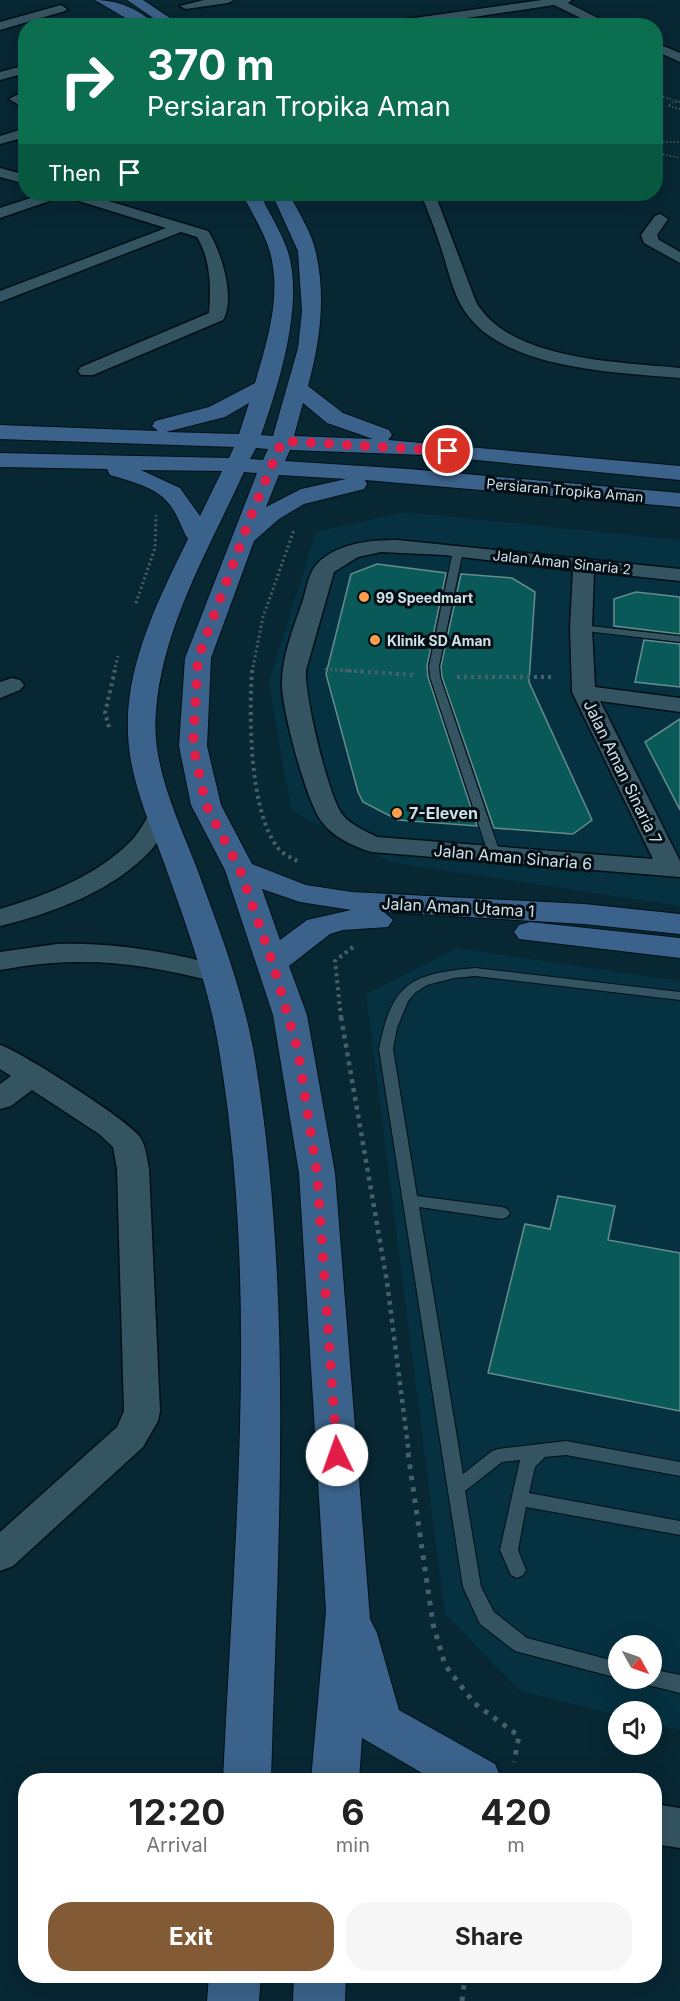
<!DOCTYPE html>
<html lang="en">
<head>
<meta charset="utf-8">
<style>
  :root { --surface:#fff; --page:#f6f6f6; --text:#222; --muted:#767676; --accent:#835a36 }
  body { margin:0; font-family:Inter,sans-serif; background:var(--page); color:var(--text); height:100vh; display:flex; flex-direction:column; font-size:22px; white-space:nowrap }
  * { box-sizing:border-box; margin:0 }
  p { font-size:20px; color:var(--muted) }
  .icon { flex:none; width:33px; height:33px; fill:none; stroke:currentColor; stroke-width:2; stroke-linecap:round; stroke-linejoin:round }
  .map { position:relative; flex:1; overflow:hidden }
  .panel { position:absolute; left:18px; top:1773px; width:644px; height:210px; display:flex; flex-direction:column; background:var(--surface); border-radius:24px; box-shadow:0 6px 24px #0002 }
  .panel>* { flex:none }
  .banner { position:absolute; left:18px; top:18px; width:645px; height:183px; border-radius:24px; box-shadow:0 6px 24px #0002; background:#0b6e4f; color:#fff; overflow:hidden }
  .needle { width:39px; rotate:130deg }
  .buttons { position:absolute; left:608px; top:1635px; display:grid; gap:12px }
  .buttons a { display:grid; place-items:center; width:54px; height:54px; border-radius:50%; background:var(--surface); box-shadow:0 6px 24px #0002; font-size:30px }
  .pin { position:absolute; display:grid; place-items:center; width:51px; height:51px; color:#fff; margin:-26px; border:3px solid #fff; border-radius:50%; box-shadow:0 2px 6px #0007 }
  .me { position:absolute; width:66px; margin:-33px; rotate:357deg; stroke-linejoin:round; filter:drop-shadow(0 0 4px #0008) }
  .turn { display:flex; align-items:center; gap:21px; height:126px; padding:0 30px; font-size:27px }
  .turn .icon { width:78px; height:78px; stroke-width:2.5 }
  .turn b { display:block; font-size:42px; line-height:51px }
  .then { display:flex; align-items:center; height:57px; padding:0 30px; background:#0003; gap:12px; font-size:22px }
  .eta { display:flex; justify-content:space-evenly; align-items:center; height:102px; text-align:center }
  .eta b { font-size:36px; font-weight:700; line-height:42px }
  .action { display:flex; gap:12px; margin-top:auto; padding:12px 30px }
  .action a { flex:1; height:69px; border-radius:24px; background:var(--accent); color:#fff; font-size:24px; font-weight:700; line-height:69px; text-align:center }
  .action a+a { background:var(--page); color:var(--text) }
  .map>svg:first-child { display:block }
  .built { fill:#063140; fill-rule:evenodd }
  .building { fill:#085958; stroke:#668c8b; stroke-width:1.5 }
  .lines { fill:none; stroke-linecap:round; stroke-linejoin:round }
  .lane-casing { stroke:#000f17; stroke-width:2 }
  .street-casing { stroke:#000f17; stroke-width:3 }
  .secondary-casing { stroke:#000f17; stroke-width:2 }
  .path-far5 { stroke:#45606b; stroke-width:1.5; stroke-dasharray:1.5 2; stroke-linecap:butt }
  .path-far4 { stroke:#45606b; stroke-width:2; stroke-dasharray:1.5 2; stroke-linecap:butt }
  .path-far3 { stroke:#45606b; stroke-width:3; stroke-dasharray:2 3; stroke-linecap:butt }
  .path-far2 { stroke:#45606b; stroke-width:4; stroke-dasharray:3 4; stroke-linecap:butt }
  .path-far1 { stroke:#45606b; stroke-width:4.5; stroke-dasharray:4 5; stroke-linecap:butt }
  .path { stroke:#45606b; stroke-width:5; stroke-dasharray:4.5 7; stroke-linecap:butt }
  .lane { fill:#355461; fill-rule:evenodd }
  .street { fill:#355461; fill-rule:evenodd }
  .secondary { fill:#3b628a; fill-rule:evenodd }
  .route { stroke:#e11d48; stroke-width:10; stroke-dasharray:0 18 }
  .poi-dot { fill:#fa9f4e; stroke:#030e13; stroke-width:2 }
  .labels { text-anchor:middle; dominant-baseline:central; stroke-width:6; stroke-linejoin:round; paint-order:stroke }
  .far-street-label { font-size:14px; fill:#cfe0e8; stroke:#030e13 }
  .far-poi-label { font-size:14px; font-weight:bold; fill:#cfe0e8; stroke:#030e13; text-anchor:start }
  .street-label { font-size:16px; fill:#cfe0e8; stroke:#030e13 }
  .poi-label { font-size:16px; font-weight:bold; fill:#cfe0e8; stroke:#030e13; text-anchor:start }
</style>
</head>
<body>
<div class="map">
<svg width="680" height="2001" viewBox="0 0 680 2001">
  <rect width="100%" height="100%" fill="#072733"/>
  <!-- built -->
  <g class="built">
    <polygon points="404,512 680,540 680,906 390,862 291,810 269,682 316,532"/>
    <path d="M 456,948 L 680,981 L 680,1730 L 651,1723 L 651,1712 L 618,1712 L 618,1715 L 520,1691 L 445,1614 L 366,994 ZM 618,1646 L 651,1646 L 651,1678 L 618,1678 Z"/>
  </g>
  <!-- building -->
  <g class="building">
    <polygon points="377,564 446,573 427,666 428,677 477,826 398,820 363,802 358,792 326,674 351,574"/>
    <polygon points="461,574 512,578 535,592 529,682 592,820 573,834 494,828 442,677 441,666"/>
    <polygon points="636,592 680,597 680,634 614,626 614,599"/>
    <polygon points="644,640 680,644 680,687 635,682"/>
    <polygon points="680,719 680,810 645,742"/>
    <polygon points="558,1196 615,1206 608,1240 680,1253 680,1411 488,1373 525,1224 550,1229"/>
  </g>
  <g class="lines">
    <!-- lane casing -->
    <g class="lane-casing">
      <g id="lane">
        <polygon points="458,548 463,551 439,666 440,677 501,856 495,860 489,856 430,677 429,666 453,551"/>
        <polygon points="581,625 680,636 680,642 577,630 577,626"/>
        <path d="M 475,968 L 680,992 L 680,1000 L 475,976 L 454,978 L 427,985 L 416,992 L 408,1001 L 397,1028 L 393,1049 L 417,1196 L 502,1207 L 507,1209 L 510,1213 L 507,1217 L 502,1219 L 419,1207 L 463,1474 L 492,1451 L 498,1449 L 566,1441 L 680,1462 L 680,1476 L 566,1455 L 545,1457 L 535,1467 L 529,1493 L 680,1521 L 680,1535 L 526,1507 L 518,1550 L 526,1570 L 523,1575 L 517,1578 L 511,1575 L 500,1550 L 520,1460 L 502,1462 L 465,1491 L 481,1587 L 494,1612 L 527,1638 L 618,1662 L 618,1678 L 515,1651 L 480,1624 L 463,1587 L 379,1049 C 392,983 410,974 475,968 Z"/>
        <polygon points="651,1669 680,1675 680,1693 644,1684 642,1678 651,1678"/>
      </g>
    </g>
    <!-- street casing -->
    <g class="street-casing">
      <g id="street">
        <polygon points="204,0 234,0 228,3 186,9 180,6"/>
        <polygon points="542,0 572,0 568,3 614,26 597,26 554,5 414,26 380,26 386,22"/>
        <polygon points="61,5 67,9 65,11 0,30 0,22"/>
        <polygon points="656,43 680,53 680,62 656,51"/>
        <polygon points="26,65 26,73 0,80 0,72"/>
        <polygon points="26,90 26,109 9,99"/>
        <polygon points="26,128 26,137 0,144 0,136"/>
        <polygon points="0,168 26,175 26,184 0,177"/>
        <polygon points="43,194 63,194 61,197 0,218 0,208"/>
        <path d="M 64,194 L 85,194 L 208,231 C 221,250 236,299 223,320 L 93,375 L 81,375 L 78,371 L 81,367 L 209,313 C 211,288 211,260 197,237 L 181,232 L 0,302 L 0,291 L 166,228 L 66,197 Z"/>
        <path d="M 421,194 L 435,194 L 476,302 C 510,361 620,362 680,368 L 680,378 C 616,372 502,370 464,310 C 453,293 449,273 443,254 C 437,234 429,214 421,194 Z"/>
        <polygon points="660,214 668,219 657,235 659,240 680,252 680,263 644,243 641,235 655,216"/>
        <path d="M 397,540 L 680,569 L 680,581 L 594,572 L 592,628 L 595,687 L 680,698 L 680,712 L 600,701 L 680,861 L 680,877 L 372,852 C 354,847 333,837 322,822 C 307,804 281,707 282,683 C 282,656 293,629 302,603 C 306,592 308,574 316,565 C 336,543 370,540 397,540 ZM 381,552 L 444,555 L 573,570 L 570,628 L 572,692 L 653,859 L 377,837 C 366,831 350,825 342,814 C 328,795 304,694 306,670 L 334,572 L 358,557 Z"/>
        <polygon points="12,678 20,680 24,685 20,690 0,698 0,682"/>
        <path d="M 162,806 L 171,809 L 175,814 C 167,826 161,838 152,849 C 114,891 53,913 0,926 L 0,909 C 47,895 97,876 132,840 C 140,831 146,819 153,809 Z"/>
        <path d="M 57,944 C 115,942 169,952 225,967 L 229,973 L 225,979 L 215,982 C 139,962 78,955 0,970 L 0,952 Z"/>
        <path d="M 0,1045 C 20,1051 128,1120 140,1137 C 146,1146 147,1159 149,1169 L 160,1411 L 158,1421 L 143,1447 L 13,1566 L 0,1571 L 0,1532 L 117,1427 L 124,1411 L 117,1169 L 113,1147 L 99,1134 L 32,1090 L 11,1106 L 0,1109 L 0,1084 L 11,1076 L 0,1069 Z"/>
        <polygon points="654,1804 680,1808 680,1848 654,1844"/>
      </g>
    </g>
    <!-- secondary casing -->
    <g class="secondary-casing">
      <g id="secondary">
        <path d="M 95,0 C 117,0 140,9 156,26 L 139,26 Z"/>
        <polygon points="127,0 143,0 182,26 165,26"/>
        <path d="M 242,194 L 260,194 C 269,213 281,231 288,252 C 304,304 279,385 261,435 L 273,436 L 298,348 L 302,311 L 298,251 L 272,194 L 289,194 C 298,211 312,233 316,253 C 326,298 320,342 308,386 L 343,413 L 389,430 L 392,435 L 388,440 L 680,466 L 680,480 L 425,455 L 290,450 L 285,461 L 409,469 L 680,493 L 680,507 L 365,480 L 367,484 L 364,489 L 304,504 L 279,519 L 254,541 L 211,658 L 207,746 L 221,805 L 252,864 L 306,885 L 352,892 L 584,904 L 680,914 L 680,934 L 584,924 L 384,912 L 393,920 L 388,927 L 343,930 L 330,934 L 289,966 L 307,1015 L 335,1173 L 370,1619 L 377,1633 L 399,1710 L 495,1764 L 502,1780 L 434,1780 L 362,1738 L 359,1780 L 311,1780 L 326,1611 L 299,1173 L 273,1015 L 225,870 L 191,805 L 179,746 L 185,658 L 257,473 L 244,472 C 209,549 163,625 156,711 C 151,765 177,817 196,866 C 219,929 244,993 255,1059 C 294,1298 278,1540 271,1780 L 223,1780 C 234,1540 259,1294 220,1056 C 210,989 186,924 163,860 C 148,819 129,777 128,732 C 125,665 159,598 188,539 C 181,528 178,515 170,505 C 157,487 130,481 110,475 L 107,469 L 0,467 L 0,453 L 229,458 L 234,447 L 0,439 L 0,425 L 158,431 L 152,426 L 155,421 L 209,407 L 255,383 C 267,341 282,297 270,252 C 264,232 252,213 242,194 ZM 249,403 L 239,434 L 166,432 L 225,417 ZM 303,403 L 327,423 L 373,439 L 294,436 ZM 256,448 L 268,449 L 263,460 L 250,459 ZM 141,470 L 222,471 L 200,516 L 180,488 ZM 279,475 L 346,479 L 301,489 L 266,507 ZM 262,889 L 300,902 L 351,910 L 307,920 L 280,940 Z"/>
        <polygon points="530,922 680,938 680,958 519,939 514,932 519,925"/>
        <polygon points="209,1976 261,1976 259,2001 207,2001"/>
        <polygon points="294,1976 346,1976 345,2001 293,2001"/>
      </g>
    </g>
    <!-- path-far5 -->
    <g class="path-far5">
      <polyline points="656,95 678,101"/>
      <polyline points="680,102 673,102 668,106 680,109"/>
      <polyline points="656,142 680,142"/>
      <polyline points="656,153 680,158"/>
      <polyline points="656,153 660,156 656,161"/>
    </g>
    <!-- path-far4 -->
    <polyline class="path-far4" points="633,194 649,198"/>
    <!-- path-far3 -->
    <g class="path-far3">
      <polyline points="136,603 155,548 156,515"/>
      <polyline points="325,669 362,672"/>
      <polyline points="114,672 118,656"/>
      <polyline points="252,672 263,617 294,530"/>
    </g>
    <!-- path-far2 -->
    <g class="path-far2">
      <path d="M 252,670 C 249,716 249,811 278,848 C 282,854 291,857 297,861"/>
      <polyline points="340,670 413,675"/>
      <polyline points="457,677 554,677"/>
      <polyline points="109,727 105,713 115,670"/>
      <polyline points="341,1018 335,961 353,947"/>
    </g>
    <!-- path-far1 -->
    <polyline class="path-far1" points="341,1017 387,1282 409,1454"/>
    <!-- path -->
    <g class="path">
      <polyline points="408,1453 433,1624 445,1665 474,1703 519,1736 514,1762"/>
      <polyline points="462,2001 465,1976"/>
    </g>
    <!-- lane -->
    <use href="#lane" class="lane"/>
    <!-- street -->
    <use href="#street" class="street"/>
    <!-- secondary -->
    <use href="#secondary" class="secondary"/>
  </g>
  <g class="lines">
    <!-- route -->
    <polyline class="route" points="337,1455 317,1173 298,1051 273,964 240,870 206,805 193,746 198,658 254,508 282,441 448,451"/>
  </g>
  <!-- markers -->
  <g class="poi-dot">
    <circle cx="364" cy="597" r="6"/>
    <circle cx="375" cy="640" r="6"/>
    <circle cx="397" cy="813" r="6"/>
  </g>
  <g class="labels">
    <!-- far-street labels -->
    <g class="far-street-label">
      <text transform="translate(565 490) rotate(5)">Persiaran Tropika Aman</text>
      <text transform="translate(562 562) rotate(6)">Jalan Aman Sinaria 2</text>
    </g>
    <!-- far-poi labels -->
    <g class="far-poi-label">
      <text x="376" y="597">99 Speedmart</text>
      <text x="387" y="640">Klinik SD Aman</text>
    </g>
    <!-- street labels -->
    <g class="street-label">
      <text transform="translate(623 772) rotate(64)">Jalan Aman Sinaria 7</text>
      <text transform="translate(513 857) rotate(5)">Jalan Aman Sinaria 6</text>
      <text transform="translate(458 907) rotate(3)">Jalan Aman Utama 1</text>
    </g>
    <!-- poi labels -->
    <g class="poi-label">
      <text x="409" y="813">7-Eleven</text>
    </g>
  </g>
</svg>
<div class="buttons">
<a><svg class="needle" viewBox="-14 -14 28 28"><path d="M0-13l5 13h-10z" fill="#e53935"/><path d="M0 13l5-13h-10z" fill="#767676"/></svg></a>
<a><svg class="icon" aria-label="sound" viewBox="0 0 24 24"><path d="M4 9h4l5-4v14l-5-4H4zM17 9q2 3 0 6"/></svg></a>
</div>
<div class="pin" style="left:448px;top:451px;background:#d93025"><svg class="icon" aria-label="arrive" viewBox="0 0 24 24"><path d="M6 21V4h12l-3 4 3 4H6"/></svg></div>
<svg class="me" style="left:337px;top:1455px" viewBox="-20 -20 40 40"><circle r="19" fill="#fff"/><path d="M0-13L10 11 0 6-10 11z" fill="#e11d48"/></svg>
<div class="banner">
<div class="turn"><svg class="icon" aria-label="right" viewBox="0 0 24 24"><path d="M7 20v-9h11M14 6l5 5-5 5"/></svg><div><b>370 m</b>Persiaran Tropika Aman</div></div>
<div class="then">Then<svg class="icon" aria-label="arrive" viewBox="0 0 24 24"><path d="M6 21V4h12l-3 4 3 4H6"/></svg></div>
</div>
<section class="panel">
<div class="eta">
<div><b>12:20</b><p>Arrival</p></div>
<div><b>6</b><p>min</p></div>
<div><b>420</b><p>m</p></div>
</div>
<div class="action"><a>Exit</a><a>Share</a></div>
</section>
</div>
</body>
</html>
